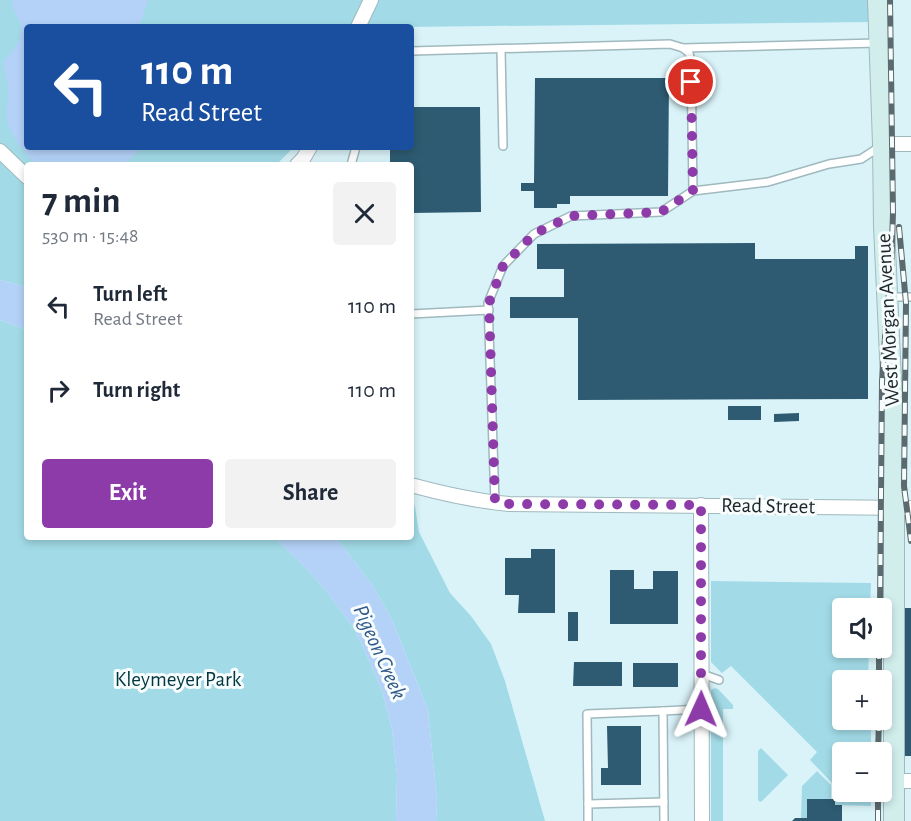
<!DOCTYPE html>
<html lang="en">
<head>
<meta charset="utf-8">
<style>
  :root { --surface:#fff; --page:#f2f2f3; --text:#1f2937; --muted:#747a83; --accent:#8e3baa }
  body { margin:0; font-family:"Alegreya Sans",sans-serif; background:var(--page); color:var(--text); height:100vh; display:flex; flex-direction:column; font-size:22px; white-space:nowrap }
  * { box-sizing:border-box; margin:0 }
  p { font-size:20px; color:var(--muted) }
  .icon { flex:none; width:33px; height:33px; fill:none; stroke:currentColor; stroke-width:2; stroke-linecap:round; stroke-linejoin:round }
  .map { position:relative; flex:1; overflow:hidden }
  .panel { position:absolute; left:24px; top:162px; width:390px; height:378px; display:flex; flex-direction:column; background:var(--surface); border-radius:6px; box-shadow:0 3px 9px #0003 }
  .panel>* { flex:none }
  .top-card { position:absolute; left:24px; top:24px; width:390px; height:126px; border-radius:6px; box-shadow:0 3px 9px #0003; background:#1a4fa0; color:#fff; overflow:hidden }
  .tools { position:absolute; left:832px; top:598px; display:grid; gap:12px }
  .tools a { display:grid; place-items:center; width:60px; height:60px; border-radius:6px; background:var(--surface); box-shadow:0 3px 9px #0003; font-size:30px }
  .pin { position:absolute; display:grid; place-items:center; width:51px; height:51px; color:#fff; margin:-26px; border:3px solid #fff; border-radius:50%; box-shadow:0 2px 6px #0007 }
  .me { position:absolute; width:66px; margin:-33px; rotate:1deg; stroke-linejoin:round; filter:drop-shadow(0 0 4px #0008) }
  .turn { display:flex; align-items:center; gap:21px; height:126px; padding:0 18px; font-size:27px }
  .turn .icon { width:78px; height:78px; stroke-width:2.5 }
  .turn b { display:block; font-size:42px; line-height:51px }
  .round { display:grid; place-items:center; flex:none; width:63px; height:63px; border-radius:6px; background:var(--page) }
  .overview { display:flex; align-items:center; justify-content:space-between; height:102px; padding:0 18px }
  h1 { font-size:36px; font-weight:600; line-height:45px }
  .button { display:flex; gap:12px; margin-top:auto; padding:12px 18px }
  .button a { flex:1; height:69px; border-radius:6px; background:var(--accent); color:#fff; font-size:24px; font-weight:600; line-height:69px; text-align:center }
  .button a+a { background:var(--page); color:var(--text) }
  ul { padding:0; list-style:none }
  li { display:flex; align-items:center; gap:18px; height:84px; padding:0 18px }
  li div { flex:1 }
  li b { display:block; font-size:22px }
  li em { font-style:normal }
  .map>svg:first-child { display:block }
  .green { fill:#a2dbe7 }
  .water { fill:#b4d2f8 }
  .building { fill:#2e5b72 }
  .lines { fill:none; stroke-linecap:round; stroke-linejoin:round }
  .lane-casing { stroke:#a0b9be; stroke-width:10 }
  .street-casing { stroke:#a0b9be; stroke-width:16 }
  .secondary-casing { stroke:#a0b9be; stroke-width:22 }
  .lane { stroke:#fff; stroke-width:7 }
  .street { stroke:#fff; stroke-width:14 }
  .secondary { stroke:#d1eeed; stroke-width:20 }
  .rail-casing { stroke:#5b6a6e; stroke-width:6 }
  .rail { stroke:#f7fcfd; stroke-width:4; stroke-dasharray:11; stroke-linecap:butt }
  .route { stroke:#8e3baa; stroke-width:10; stroke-dasharray:0 18 }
  .labels { text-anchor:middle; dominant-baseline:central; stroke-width:6; stroke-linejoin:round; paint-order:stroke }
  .street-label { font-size:21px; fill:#1c2628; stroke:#f7fcfd }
  .park-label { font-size:21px; fill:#003740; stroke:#f7fcfd }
  .water-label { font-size:22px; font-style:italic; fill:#2f5788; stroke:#f7fcfd }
</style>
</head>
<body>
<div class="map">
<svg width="911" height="821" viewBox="0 0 911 821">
  <rect width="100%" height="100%" fill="#d9f3f9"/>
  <!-- green -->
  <g class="green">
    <polygon points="0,0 869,0 870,22 405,27 27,27 27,147 294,147 276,165 27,165 27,167 0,143"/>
    <polygon points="0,161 27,187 27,287 0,280"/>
    <polygon points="0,320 27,330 27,537 274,537 307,569 327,592 355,630 363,647 382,691 392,729 397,775 396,821 0,821"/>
    <polygon points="411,496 415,507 419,532 450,593 471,616 491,644 505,681 545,821 436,821 437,801 428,710 393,622 373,586 341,544 334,537 411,537"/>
    <polygon points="711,581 871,583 870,609 843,609 843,648 869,648 868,681 843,681 843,720 867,720 867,726 871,726 871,753 843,753 843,792 871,792 871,806 835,805 833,784 810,760 817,752 731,666 722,673 711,662"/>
    <polygon points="715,688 718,689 733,705 733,709 723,709 723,821 711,821 711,690"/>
    <polygon points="761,748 788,775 762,801 760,802 758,800 758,751"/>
    <polygon points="817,771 831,785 831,799 808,799 807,818 801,818 802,786"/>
  </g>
  <!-- water -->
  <g class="water">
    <path d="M 12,0 L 148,0 L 139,27 L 27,27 L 27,147 L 143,147 L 123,165 L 37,165 C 24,153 9,135 7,117 C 6,107 9,98 8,88 C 7,77 3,72 4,60 C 15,51 24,37 20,22 C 17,14 12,9 12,0 Z"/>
    <polygon points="0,280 27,287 27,330 0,320"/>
    <polygon points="274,537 334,537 341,544 373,586 393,622 428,710 437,801 436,821 396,821 397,775 392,729 382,691 363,647 355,630 327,592 307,569"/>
  </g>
  <!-- building -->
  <g class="building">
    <polygon points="535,78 669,78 668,196 570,196 570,204 557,204 557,208 534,208 534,191 521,191 521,183 534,183"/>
    <polygon points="411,107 480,107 481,212 411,213 411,165 390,165 390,147 411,147"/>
    <polygon points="755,243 755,259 855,259 855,246 868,246 868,399 578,400 578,318 510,318 510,297 564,297 564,269 537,269 537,244"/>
    <rect x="728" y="406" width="33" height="14"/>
    <polygon points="799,413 799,421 774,422 774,414"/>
    <polygon points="531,549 555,549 555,613 518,613 519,595 505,595 505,558 531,558"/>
    <polygon points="610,570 634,570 634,589 653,589 653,571 678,571 678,624 610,624"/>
    <rect x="902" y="608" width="9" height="148"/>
    <rect x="568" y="612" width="10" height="29"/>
    <polygon points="574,662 622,662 622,686 573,686"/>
    <rect x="633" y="663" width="45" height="24"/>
    <polygon points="607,726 641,726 641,785 601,785 601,768 608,768"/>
    <polygon points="807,799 835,799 835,805 842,805 842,821 792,821 795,818 807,818"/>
  </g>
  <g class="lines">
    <!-- lane casing -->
    <g class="lane-casing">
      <g id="lane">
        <polyline points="683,48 877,43"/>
        <polyline points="501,49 503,146"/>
        <polyline points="411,51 670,44 683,48 689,53 691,61 693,191"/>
        <polyline points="351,165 356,147"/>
        <polyline points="890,297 911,297"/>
        <polyline points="411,314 489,310"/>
        <polyline points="495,502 488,303 503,266 534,234 571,216 661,212 693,191 768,182 829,164 861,159 881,146"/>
        <polyline points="702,674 719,680"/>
        <polyline points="588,804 587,714 663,711"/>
        <polyline points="588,821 588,804 664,802"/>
        <polyline points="664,821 663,711 701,709"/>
      </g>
    </g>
    <!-- street casing -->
    <g class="street-casing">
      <g id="street">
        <polyline points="358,27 371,0"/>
        <polyline points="883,144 911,144"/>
        <polyline points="0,151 27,177"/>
        <polyline points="297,165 303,159 310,147"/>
        <path d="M 411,485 C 444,494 476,501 509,504 L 911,508"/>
        <polyline points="701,505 702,821"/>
        <polyline points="894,781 911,781"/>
      </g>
    </g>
    <!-- secondary casing -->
    <g class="secondary-casing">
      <polyline id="secondary" points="878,0 883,144 884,226 894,444 894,821"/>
    </g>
    <!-- lane -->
    <use href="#lane" class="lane"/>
    <!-- street -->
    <use href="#street" class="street"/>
    <!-- secondary -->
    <use href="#secondary" class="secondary"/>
    <!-- rail casing -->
    <g class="rail-casing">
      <g id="rail">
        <polyline points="899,227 906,303 904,486 911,541"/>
        <polyline points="880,609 882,381 886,323 891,271 893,213 890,0"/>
        <polyline points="879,681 879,648"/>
        <polyline points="878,753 879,720"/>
        <polyline points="878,821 878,792"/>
      </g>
    </g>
    <!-- rail -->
    <use href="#rail" class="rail"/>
  </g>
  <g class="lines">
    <!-- route -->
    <polyline class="route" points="691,82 693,191 661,212 571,216 534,234 503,266 489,303 495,502 510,504 701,505 701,709"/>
  </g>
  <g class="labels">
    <!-- street labels -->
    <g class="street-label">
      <text transform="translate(888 320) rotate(-93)">West Morgan Avenue</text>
      <text transform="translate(768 506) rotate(1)">Read Street</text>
    </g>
    <!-- park labels -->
    <g class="park-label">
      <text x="178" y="679">Kleymeyer Park</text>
    </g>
    <!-- water labels -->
    <g class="water-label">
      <text transform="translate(380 652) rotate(66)">Pigeon Creek</text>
    </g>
  </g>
</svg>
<div class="tools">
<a><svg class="icon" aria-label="sound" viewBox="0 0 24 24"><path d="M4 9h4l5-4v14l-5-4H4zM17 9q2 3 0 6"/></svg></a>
<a>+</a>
<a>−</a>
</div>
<div class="pin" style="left:691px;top:82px;background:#d93025"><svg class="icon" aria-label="arrive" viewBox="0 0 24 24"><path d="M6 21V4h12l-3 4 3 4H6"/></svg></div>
<svg class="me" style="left:701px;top:709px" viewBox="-20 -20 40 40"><path d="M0-17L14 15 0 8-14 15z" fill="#8e3baa" stroke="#fff" stroke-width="4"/></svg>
<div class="top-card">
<div class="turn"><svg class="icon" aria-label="left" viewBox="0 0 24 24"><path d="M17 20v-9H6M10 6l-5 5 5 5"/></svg><div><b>110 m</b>Read Street</div></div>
</div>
<section class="panel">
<div class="overview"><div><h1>7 min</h1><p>530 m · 15:48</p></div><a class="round"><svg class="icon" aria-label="close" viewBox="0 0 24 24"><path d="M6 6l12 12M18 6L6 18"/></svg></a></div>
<ul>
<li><svg class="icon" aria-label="left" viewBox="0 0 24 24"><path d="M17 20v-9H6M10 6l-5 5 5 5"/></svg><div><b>Turn left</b><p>Read Street</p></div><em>110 m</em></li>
<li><svg class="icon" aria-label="right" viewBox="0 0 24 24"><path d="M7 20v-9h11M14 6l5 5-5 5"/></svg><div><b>Turn right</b></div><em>110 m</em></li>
</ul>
<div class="button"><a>Exit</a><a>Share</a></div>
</section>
</div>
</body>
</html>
